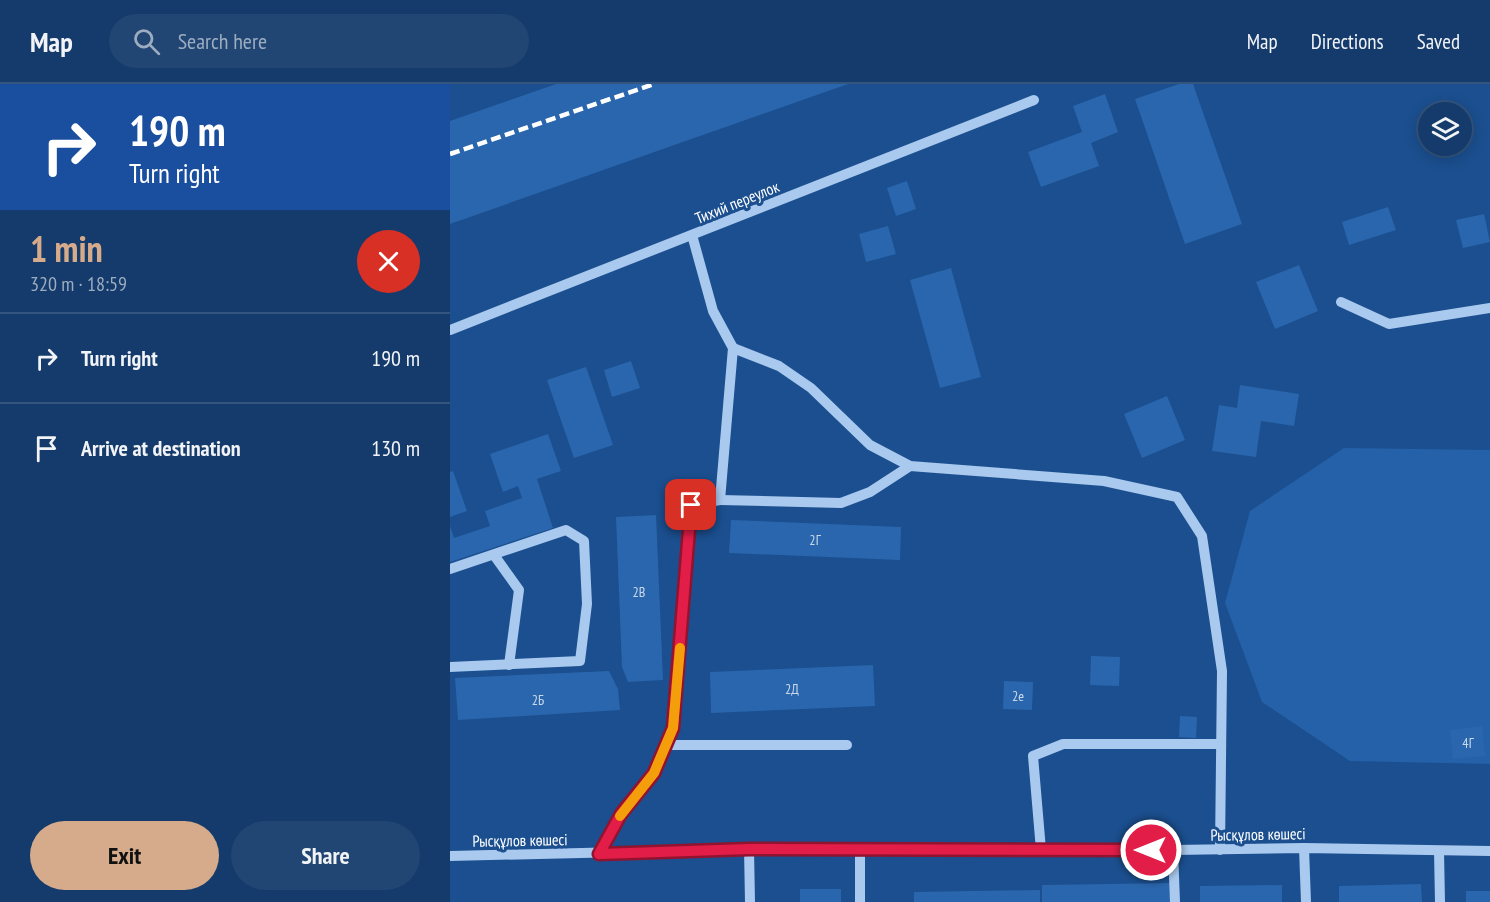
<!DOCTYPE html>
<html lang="en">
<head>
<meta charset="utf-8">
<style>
  :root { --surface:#143b6b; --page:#214673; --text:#f1f3f6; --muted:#9dadc1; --line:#33557e; --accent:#d6ab8b }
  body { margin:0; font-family:"PT Sans Narrow",sans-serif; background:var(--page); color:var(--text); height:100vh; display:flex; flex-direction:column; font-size:22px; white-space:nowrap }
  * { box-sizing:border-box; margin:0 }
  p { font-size:20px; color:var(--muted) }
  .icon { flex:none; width:33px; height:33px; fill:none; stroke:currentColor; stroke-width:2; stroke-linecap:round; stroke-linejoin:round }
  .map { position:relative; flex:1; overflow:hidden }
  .sheet { display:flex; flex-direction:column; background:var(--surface); width:450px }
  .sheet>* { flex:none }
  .banner { background:#1a4fa0; color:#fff; overflow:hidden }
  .controls { position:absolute; left:968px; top:18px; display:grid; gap:12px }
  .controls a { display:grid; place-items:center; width:54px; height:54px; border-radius:50%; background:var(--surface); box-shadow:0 3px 15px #0003,0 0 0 2px var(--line); font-size:30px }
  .pin { position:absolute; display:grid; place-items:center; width:51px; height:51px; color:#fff; margin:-26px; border-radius:12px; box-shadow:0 3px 9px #0006 }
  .me { position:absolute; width:66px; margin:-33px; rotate:270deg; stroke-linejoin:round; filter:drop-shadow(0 0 4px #0008) }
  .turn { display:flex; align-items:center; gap:21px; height:126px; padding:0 30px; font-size:27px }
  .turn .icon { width:78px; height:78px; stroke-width:2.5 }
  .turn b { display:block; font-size:42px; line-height:51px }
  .round { display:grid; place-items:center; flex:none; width:63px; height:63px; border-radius:32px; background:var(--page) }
  .headline { display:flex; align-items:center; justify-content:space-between; height:102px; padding:0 30px }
  h1 { font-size:36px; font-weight:700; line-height:45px; color:var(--accent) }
  .cta { display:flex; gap:12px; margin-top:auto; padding:12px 30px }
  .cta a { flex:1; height:69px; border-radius:36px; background:var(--accent); color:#111; font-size:24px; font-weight:700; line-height:69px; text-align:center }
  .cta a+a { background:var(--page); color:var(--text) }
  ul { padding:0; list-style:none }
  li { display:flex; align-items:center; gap:18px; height:90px; padding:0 30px; border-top:2px solid var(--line) }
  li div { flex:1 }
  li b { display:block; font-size:22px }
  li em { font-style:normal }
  header { display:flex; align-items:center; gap:36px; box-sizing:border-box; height:84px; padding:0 30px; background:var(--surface); border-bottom:2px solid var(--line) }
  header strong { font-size:28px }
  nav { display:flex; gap:33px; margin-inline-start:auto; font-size:21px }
  .search { width:420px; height:54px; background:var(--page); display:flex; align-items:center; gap:15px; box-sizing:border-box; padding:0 21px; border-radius:33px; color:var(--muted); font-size:22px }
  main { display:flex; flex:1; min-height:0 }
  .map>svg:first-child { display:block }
  .green { fill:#2461a8 }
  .building { fill:#2a66ad }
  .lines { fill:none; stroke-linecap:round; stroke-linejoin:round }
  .minor { stroke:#a9c9ee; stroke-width:10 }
  .rail { stroke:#fff; stroke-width:4.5; stroke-dasharray:10 4.5; stroke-linecap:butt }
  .route-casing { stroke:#92132f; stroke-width:15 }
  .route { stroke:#e11d48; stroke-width:10 }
  .slow { stroke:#f59e0b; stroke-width:10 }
  .labels { text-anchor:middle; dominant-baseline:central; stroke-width:6; stroke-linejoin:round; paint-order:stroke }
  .number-label { font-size:14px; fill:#cad9ea }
  .street-label { font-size:16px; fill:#fff; stroke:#1b4f8f }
</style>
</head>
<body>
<header>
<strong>Map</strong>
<div class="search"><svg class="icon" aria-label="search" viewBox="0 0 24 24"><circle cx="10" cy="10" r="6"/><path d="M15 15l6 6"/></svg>Search here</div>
<nav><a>Map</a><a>Directions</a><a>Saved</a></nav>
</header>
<main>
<section class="sheet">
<div class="banner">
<div class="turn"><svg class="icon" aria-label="right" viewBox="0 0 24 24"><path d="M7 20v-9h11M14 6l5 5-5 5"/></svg><div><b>190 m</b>Turn right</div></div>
</div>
<div class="headline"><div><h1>1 min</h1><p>320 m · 18:59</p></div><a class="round" style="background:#d93025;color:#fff"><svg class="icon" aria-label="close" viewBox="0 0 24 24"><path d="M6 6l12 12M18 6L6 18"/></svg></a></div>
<ul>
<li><svg class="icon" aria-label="right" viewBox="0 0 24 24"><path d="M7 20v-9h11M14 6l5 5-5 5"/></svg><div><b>Turn right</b></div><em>190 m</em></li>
<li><svg class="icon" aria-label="arrive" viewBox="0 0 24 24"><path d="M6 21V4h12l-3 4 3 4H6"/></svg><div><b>Arrive at destination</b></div><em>130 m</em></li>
</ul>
<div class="cta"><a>Exit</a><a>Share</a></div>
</section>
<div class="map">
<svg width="1040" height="818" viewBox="0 0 1040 818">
  <rect width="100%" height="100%" fill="#1b4f8f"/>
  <!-- green -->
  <polygon class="green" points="894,364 1040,366 1040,680 900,677 812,618 775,519 800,427"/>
  <!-- building -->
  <g class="building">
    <polygon points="106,0 398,0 0,140 0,37"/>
    <polygon points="729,0 743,0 792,140 735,160 685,15"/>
    <polygon points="655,10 668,48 641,59 649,82 591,103 578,68 632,48 623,22"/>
    <polygon points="457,97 466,125 446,132 437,104"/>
    <polygon points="938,123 946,146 899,161 892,138"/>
    <polygon points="1034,130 1040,158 1013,164 1006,136"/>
    <polygon points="438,142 446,170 416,178 409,150"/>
    <polygon points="849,181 868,227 825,245 806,198"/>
    <polygon points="501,184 531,293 490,304 460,196"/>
    <polygon points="181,277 190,304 162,313 154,286"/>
    <polygon points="136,283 163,361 124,374 97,296"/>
    <polygon points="790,301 849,310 844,342 811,337 806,373 762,367 769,321 787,324"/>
    <polygon points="717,312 735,356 692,374 674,330"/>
    <polygon points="98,350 111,387 87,395 103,444 0,478 0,442 4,454 40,442 35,427 72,414 68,402 53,408 40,370"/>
    <polygon points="3,387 17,427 0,433 0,388"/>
    <polygon points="206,431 213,596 178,598 172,583 166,433"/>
    <polygon points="281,436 451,443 450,476 279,469"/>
    <polygon points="641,572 670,573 669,602 640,601"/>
    <polygon points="423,581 425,622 261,629 260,588"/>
    <polygon points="159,587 168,605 170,626 8,636 5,594"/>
    <polygon points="554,597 583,598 582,626 553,625"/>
    <polygon points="730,632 747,633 746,654 729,653"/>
    <polygon points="1032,642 1035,672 1003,675 1000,646"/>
    <polygon points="722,799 723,818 592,818 592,801"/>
    <polygon points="971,800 972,818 889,818 889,802"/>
    <polygon points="832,801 832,818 750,818 750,802"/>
    <rect x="350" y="805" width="41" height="13"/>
    <polygon points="590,806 590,818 464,818 464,808"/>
    <rect x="1016" y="807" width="24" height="11"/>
  </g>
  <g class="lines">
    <!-- minor -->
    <g class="minor">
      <polyline points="891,218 939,240 1040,224"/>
      <polyline points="0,246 584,16"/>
      <polyline points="283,264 329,282 361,304 420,361 460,382 654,397 727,413 752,452 772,587 770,766"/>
      <polyline points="270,416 391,419 420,408 460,382"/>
      <polyline points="44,471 69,506 59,581"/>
      <polyline points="0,485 116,446 134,457 137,520 130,577 0,583"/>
      <polyline points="216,661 397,661"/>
      <polyline points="854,764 856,818"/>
      <polyline points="299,765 300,818"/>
      <polyline points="591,766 583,672 613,660 770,660"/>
      <polyline points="723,766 725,818"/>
      <polyline points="989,767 990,818"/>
      <polyline points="149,770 171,730 204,689 223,644 241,421 270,416 283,264 263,227 242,151"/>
      <polyline points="0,772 299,765 723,766 854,764 1040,767"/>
      <polyline points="410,818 410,766"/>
    </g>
    <!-- rail -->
    <polyline class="rail" points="0,70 204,0"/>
  </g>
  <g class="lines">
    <!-- route casing -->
    <g class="route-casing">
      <polyline id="route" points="241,421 223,644 204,689 171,730 149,770 299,765 701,766"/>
    </g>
    <!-- route -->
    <use href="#route" class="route"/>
    <!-- slow -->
    <polyline class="slow" points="170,732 204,689 223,644 230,564"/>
  </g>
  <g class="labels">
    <!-- number labels -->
    <g class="number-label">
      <text x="365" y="456">2Г</text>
      <text x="189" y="508">2В</text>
      <text x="342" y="605">2Д</text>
      <text x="568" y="612">2е</text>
      <text x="88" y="616">2Б</text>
      <text x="1018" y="659">4Г</text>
    </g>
    <!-- street labels -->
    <g class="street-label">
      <text transform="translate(287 118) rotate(-22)">Тихий переулок</text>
      <text transform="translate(808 750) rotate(-1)">Рысқұлов көшесі</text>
      <text transform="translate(70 756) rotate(-1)">Рысқұлов көшесі</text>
    </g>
  </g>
</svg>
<div class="controls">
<a><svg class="icon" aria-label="layers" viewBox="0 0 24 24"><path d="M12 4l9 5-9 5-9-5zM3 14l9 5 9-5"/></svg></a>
</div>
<div class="pin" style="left:241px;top:421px;background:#d93025"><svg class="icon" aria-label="arrive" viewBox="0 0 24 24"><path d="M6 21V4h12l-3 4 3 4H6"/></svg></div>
<svg class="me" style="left:701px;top:766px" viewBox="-20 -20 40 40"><circle r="17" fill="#e11d48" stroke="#fff" stroke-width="3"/><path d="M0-11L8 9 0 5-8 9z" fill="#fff"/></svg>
</div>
</main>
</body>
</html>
